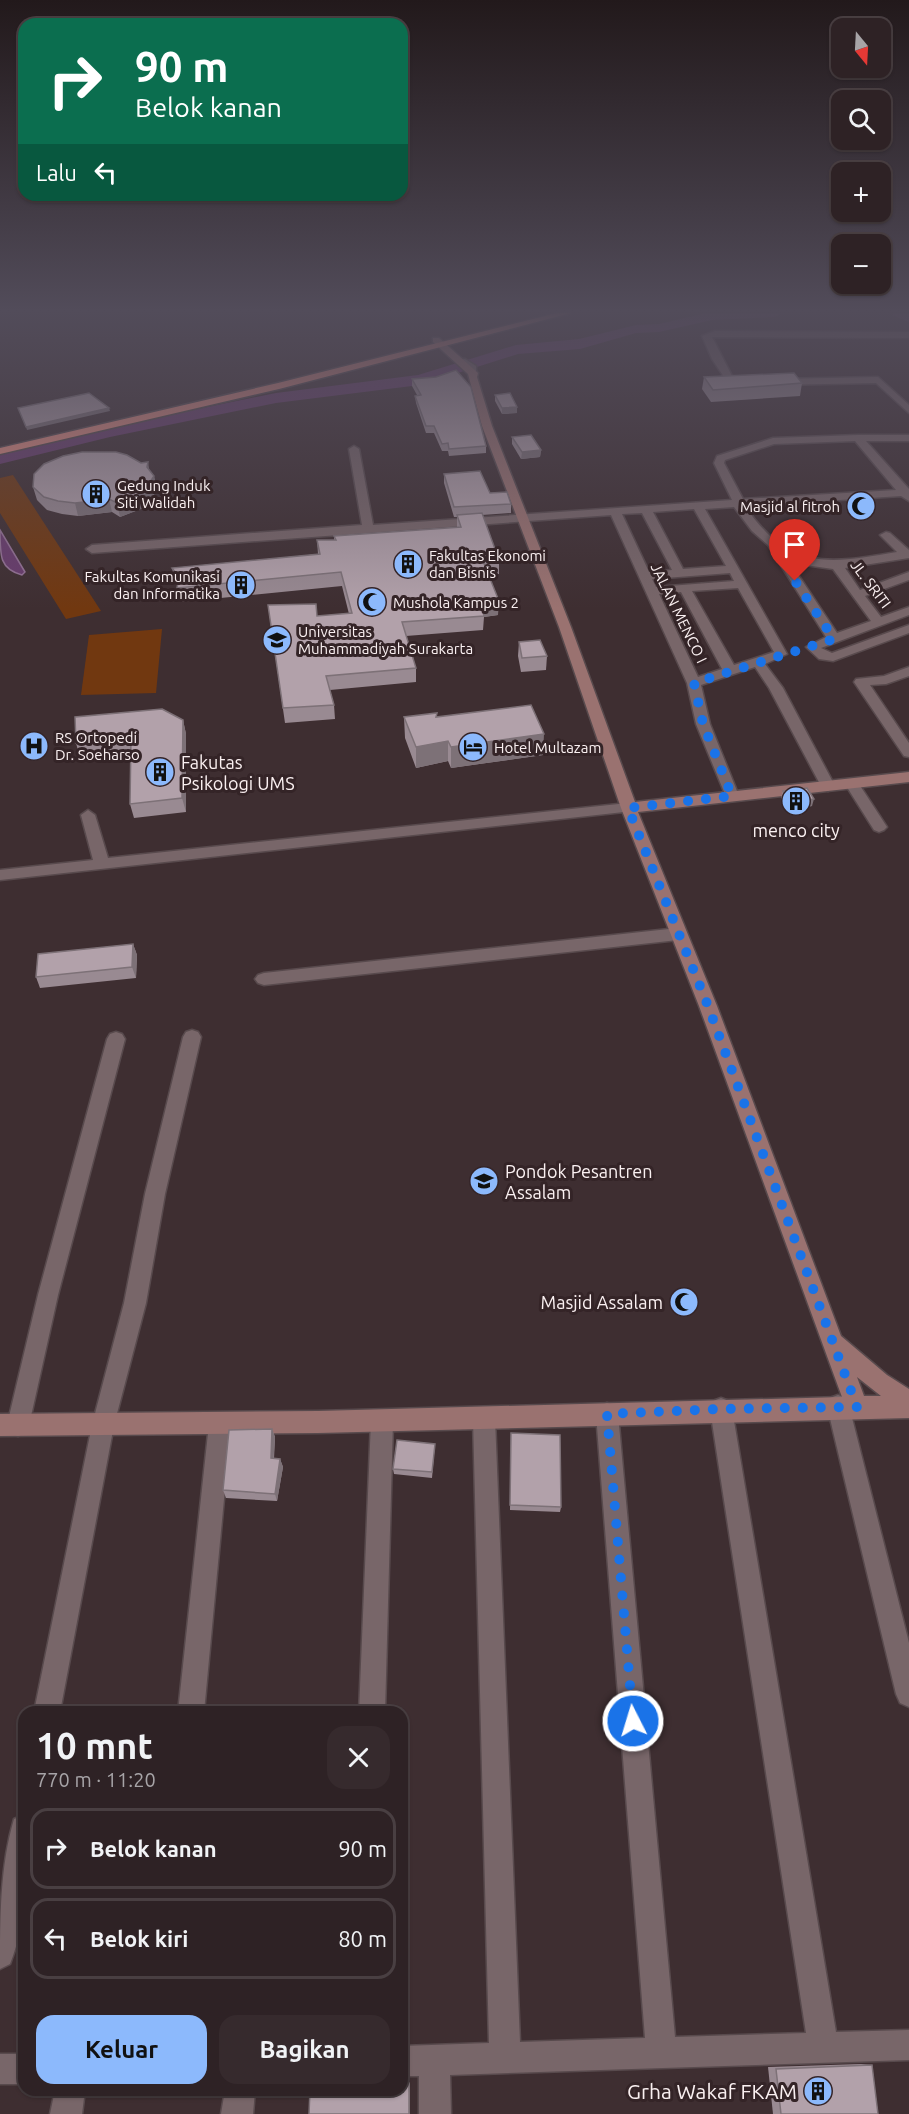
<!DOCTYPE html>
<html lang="id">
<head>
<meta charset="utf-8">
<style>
  :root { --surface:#2e2225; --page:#362a2d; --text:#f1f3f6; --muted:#a7a4a7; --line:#493f42; --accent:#8cb9fc }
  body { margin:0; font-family:Ubuntu,sans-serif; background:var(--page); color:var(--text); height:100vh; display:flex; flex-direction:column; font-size:22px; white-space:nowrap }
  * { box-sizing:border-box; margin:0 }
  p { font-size:20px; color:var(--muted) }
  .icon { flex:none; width:33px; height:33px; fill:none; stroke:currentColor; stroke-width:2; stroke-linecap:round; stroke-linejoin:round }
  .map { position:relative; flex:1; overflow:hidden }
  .panel { position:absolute; left:18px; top:1706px; width:390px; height:390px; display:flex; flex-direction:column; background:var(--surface); border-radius:18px; box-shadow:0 2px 4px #0004,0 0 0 2px var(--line) }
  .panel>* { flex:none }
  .top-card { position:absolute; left:18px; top:18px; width:390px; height:183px; border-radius:18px; box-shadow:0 2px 4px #0004,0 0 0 2px var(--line); background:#0b6e4f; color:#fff; overflow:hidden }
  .needle { width:39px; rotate:162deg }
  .tools { position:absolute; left:831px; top:18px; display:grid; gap:12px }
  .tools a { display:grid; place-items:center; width:60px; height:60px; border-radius:12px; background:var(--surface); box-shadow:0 2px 4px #0004,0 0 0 2px var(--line); font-size:30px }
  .pin { position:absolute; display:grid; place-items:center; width:51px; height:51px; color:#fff; margin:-62px -26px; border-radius:50% 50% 50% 0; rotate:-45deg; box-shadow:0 0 6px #0007 }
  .pin .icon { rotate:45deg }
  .me { position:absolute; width:66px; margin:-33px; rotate:355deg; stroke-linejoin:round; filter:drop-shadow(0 0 4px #0008) }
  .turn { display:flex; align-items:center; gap:21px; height:126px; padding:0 18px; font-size:27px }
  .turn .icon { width:78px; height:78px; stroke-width:2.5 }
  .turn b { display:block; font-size:42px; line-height:51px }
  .then { display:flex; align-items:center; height:57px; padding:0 18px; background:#0003; gap:12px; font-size:22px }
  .round { display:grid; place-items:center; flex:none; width:63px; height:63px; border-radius:18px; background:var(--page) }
  .headline { display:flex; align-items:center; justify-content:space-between; height:102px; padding:0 18px }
  h1 { font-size:36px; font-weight:700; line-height:45px }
  .action { display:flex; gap:12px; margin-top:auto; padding:12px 18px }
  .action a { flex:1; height:69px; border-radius:18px; background:var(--accent); color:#111; font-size:24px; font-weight:700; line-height:69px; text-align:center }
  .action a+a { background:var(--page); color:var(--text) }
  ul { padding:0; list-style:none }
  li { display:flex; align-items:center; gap:18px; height:81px; margin:0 12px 9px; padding:0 6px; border:3px solid var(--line); border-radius:18px }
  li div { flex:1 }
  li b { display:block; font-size:22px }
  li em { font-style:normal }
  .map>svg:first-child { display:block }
  .green { fill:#713810 }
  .water { fill:#693c6d; stroke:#947295; stroke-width:1.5 }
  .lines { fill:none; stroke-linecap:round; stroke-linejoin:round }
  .river { fill:#693c6d; fill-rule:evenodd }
  .street-casing { stroke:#584a4d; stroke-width:3 }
  .secondary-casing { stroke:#584a4d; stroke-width:3 }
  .highway-casing { stroke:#584a4d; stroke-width:3 }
  .street { fill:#786669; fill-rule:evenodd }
  .secondary { fill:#9a7270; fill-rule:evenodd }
  .highway { fill:#e88e81; fill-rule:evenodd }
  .wall { fill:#998a92 }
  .shaded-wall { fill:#7d7177 }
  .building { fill:#b2a1aa; stroke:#7d7177; stroke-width:1.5 }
  .route { stroke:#1a73e8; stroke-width:10; stroke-dasharray:0 18 }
  .labels { text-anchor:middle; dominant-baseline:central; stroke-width:6; stroke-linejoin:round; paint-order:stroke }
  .far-poi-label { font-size:15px; fill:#faf0f1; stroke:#342427; text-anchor:start }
  .far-street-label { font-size:15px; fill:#faf0f1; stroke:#342427 }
  .poi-label { font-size:18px; fill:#faf0f1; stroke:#342427; text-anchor:start }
  .near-poi-label { font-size:21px; fill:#faf0f1; stroke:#342427; text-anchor:end }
</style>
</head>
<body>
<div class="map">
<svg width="909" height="2114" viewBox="0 0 909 2114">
  <rect width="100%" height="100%" fill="#3e2e31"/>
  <!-- green -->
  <g class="green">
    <polygon points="13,475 101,611 66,619 0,513 0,478"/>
    <polygon points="162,629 156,693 81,695 89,635"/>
  </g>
  <!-- water -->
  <path class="water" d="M 0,530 L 25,572 L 22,575 C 0,569 0,557 0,530 Z"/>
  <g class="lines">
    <!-- river -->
    <g class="river">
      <polygon points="706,313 782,313 775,317 712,320 659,332 636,333 580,349 518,354 420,385 276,403 110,437 0,464 0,454 110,427 276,393 418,375 516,345 579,339 636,325 659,324"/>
      <polygon points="892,313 909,313 909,322 894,316"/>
    </g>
    <!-- street casing -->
    <g class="street-casing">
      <g id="street">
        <polygon points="715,331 909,332 909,338 712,337 732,376 751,380 751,384 748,385 726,380 712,359 702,336"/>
        <polygon points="459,359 465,359 476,366 476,375 470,375 468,369 457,361"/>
        <polygon points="878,377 909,405 909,413 876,383 776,385 771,382 776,379"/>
        <path d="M 858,435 L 909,435 L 909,441 L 866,441 L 909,489 L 909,501 L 901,496 L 745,506 C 789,571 828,564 897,552 L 880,535 L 886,532 L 890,533 L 909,550 L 909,558 L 845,568 L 860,590 L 909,572 L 909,580 L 865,596 L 881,617 L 909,607 L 909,615 L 821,648 L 832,653 L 909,625 L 909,633 L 833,661 L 819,659 L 806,647 L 826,637 L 768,545 L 752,531 L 734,507 L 705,509 L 787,654 L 765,664 L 783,688 L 835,786 L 828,791 L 821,786 L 769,688 L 755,667 L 701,685 L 710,724 L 739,796 L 732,801 L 727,799 L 696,724 L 687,683 L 611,515 L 92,553 L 86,549 L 92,545 L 362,525 L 349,449 L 354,446 L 359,449 L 373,525 L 732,500 L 714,463 L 717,456 L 773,438 ZM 855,441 L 896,490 L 743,499 L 724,463 L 725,460 L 774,444 ZM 694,509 L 726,566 L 683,569 L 653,512 ZM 642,513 L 672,570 L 649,572 L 622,514 ZM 787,558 L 805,565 L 833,569 L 871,621 L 837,633 ZM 730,573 L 734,581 L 656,587 L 652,579 ZM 738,588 L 774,652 L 734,665 L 692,591 ZM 681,592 L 722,669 L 698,677 L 659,594 Z"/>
        <polygon points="909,667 909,676 886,684 870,685 909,743 909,757 904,756 854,682 856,679 884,676"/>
        <polygon points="852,779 857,781 887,827 884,830 879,832 874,830 845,784"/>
        <polygon points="628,803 635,808 633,811 0,880 0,870 93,860 81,815 88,810 95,815 108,858"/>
        <polygon points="678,928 684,930 686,934 684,938 678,940 264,985 258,983 255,979 258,975 264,973"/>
        <polygon points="192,1030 198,1032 201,1037 165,1194 146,1303 114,1425 60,1712 34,1712 92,1425 124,1303 145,1194 183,1037 186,1032"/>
        <polygon points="116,1032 122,1034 125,1039 58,1295 29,1425 26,1433 18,1436 10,1433 7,1425 38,1295 107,1039 110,1034"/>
        <polygon points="838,1395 846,1398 849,1406 909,1643 909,1707 900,1703 896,1694 827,1406 830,1398"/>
        <polygon points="721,1398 729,1401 732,1409 836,2032 909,2030 909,2060 450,2075 451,2114 419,2114 419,2076 402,2076 402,2046 489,2043 473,1419 476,1411 484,1408 492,1411 495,1419 520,2042 645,2038 596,1414 599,1406 607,1403 615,1406 618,1414 675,2037 806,2033 710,1409 713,1401"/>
        <polygon points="382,1410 390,1413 393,1421 385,1712 359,1712 371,1421 374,1413"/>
        <polygon points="220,1413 228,1416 231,1424 204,1712 178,1712 209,1424 212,1416"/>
        <path d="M 24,1815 C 24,1864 29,1918 10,1964 L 0,1969 C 0,1919 0,1866 14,1819 Z"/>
        <rect x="0" y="2054" width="24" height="30"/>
        <polygon points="55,2090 85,2090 82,2114 50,2114"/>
        <polygon points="225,2090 255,2090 253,2114 221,2114"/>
      </g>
    </g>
    <!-- secondary casing -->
    <g class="secondary-casing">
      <path id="secondary" d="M 433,338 L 439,338 L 478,373 L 477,377 L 492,426 L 571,627 L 635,802 L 909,772 L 909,782 L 638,812 L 717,1006 L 841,1336 L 887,1375 L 909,1389 L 909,1418 L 318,1433 L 0,1436 L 0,1414 L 318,1411 L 842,1397 L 699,1006 L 621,808 L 559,627 L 482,426 L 468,374 L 433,342 ZM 857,1377 L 881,1396 L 864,1396 Z"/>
    </g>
    <!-- highway casing -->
    <g class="highway-casing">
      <polygon id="highway" points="557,313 571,313 279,389 0,454 0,448 278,383"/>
    </g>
    <!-- street -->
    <use href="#street" class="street"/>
    <!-- secondary -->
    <use href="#secondary" class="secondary"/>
    <!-- highway -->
    <use href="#highway" class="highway"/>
  </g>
  <!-- wall -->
  <g class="wall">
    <polygon points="704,377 802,383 800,396 711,402 702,389"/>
    <polygon points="412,379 486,446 486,453 449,456 448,451 442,451 434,433 426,433 416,403 415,396 417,395 412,386"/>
    <polygon points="495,395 517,413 502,414 495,401"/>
    <polygon points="512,437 541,450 540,457 521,459 512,444"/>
    <polygon points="148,462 149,470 154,476 157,490 146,507 120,517 112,512 78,516 62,514 47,510 37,500 33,487"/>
    <polygon points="444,474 490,493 511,504 511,513 482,515 499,560 499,574 488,575 498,615 484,617 483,630 406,636 416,668 416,682 330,690 334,705 335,719 285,723 268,605 317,616 349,614 342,586 180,602 178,586 175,581 172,568 318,554 317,540 334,540 334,536 457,527 457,517 454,517 444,483"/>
    <polygon points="519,642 547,656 546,670 521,672 518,656"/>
    <polygon points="437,713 437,717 543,755 451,768 448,761 416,768 405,738 404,717"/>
    <polygon points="183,720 186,734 186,812 134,818 130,804 131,752 80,758 76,743"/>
    <polygon points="783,791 812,806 788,810 781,798"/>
    <polygon points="133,944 137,955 136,978 40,988 36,977"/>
    <polygon points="272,1429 275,1437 274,1459 280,1459 283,1467 277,1501 226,1498 223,1490"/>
    <polygon points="511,1433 561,1507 560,1512 510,1510"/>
    <polygon points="435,1444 432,1478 394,1474 393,1469"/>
    <polygon points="861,2064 872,2065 878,2114 773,2114 768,2067"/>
  </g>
  <!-- shaded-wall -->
  <g class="shaded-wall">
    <polygon points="517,407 517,413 502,414 502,408"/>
    <polygon points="109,408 110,411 27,430 26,427"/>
    <polygon points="541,450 540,457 521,459 522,452"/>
    <polygon points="154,476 157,490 146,507 120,517 117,503"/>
    <polygon points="109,499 112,512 78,516 75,503"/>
    <polygon points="499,601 498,615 484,617 481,603"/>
    <polygon points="183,720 186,734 186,812 182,798"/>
    <polygon points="544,734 543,755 451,768 451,747"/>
    <polygon points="448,741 448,761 416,768 416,747"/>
    <polygon points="814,799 812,806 788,810 790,803"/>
    <polygon points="133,944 137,955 136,978 132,967"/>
    <polygon points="272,1429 275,1437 273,1466 271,1458"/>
    <polygon points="280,1459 283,1467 277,1501 275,1494"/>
    <polygon points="410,2082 410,2114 409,2114 409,2083"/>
  </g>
  <!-- building -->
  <g class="building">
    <polygon points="456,370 471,387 486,446 449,449 448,443 442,444 434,426 426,426 415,396 421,395 412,379 436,377"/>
    <polygon points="794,373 802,383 713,390 704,377"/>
    <polygon points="89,393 109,408 26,427 18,408"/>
    <polygon points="510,393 517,407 502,408 495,395"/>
    <polygon points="531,435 541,450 522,452 512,437"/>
    <polygon points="82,452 116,452 127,455 141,463 148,462 147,467 154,476 143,493 117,503 109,499 75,503 58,501 44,497 33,487 34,474 44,464 63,456"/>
    <polygon points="480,471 490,493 507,492 511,504 454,507 444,474"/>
    <polygon points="482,513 499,560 483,561 499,601 481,603 484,616 402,622 416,668 326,676 334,705 283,708 268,605 316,604 317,616 352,613 341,572 177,588 179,577 172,568 320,554 317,540 336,540 334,536 461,527 457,515"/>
    <polygon points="540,640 547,656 522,658 519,642"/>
    <polygon points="531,705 544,734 451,747 448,741 416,747 404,717 437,713 436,717"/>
    <polygon points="162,709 183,720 182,798 130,804 131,738 76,743 75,717"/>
    <polygon points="807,788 814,799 790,803 783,791"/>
    <polygon points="133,944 132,967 36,977 38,954"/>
    <polygon points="272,1429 271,1458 280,1459 275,1494 223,1490 229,1430"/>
    <polygon points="511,1433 560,1435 561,1507 510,1505"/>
    <polygon points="397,1440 435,1444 432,1472 393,1469"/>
    <polygon points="872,2065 878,2114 781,2114 776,2069"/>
    <polygon points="409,2083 409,2114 309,2114 310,2090 402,2090 402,2084"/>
  </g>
  <!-- sky -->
  <linearGradient id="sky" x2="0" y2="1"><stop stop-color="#22191b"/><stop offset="0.51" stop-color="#524c5a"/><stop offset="1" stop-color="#524c5a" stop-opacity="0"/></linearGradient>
  <rect width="909" height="609" fill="url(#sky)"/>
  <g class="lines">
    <!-- route -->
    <polyline class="route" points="633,1721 607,1414 721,1409 857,1407 708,1006 628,808 732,796 703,724 694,683 834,639 795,581"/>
  </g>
  <!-- icons -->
  <defs>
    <g id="building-disc" transform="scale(1.5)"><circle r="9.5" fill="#8cb9fc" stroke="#342427"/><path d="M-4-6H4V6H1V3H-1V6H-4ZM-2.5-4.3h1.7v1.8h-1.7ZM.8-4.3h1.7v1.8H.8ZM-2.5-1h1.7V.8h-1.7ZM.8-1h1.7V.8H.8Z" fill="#111"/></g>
    <g id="mosque-disc" transform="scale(1.5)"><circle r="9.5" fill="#8cb9fc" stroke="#342427"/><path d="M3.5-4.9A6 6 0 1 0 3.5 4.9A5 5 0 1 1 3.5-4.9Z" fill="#111"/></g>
    <g id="university-disc" transform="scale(1.5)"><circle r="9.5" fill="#8cb9fc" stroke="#342427"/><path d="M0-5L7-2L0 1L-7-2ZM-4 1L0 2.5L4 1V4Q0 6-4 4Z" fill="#111"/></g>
    <g id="hospital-disc" transform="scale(1.5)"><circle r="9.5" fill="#8cb9fc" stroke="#342427"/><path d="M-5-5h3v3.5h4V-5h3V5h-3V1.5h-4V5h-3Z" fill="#111"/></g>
    <g id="hotel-disc" transform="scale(1.5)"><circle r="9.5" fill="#8cb9fc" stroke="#342427"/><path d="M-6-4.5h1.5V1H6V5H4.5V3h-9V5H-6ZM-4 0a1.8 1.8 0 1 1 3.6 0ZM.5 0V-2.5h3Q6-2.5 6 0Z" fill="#111"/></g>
    <g id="school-disc" transform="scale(1.5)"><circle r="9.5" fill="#8cb9fc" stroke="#342427"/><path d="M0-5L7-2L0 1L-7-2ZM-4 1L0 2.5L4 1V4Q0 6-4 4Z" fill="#111"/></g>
  </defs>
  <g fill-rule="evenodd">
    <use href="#building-disc" x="96" y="494"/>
    <use href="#mosque-disc" x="861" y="506"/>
    <use href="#building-disc" x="408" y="564"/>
    <use href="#building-disc" x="241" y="585"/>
    <use href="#mosque-disc" x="372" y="602"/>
    <use href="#university-disc" x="277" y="640"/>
    <use href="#hospital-disc" x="34" y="746"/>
    <use href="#hotel-disc" x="473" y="747"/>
    <use href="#building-disc" x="160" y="772"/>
    <use href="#building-disc" x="796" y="801"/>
    <use href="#school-disc" x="484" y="1181"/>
    <use href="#mosque-disc" x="684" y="1302"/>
    <use href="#building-disc" x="818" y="2091"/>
  </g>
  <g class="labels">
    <!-- far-poi labels -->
    <g class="far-poi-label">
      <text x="117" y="485">Gedung Induk<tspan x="117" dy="17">Siti Walidah</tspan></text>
      <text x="840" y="506" text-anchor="end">Masjid al fitroh</text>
      <text x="429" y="555">Fakultas Ekonomi<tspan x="429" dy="17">dan Bisnis</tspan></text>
      <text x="220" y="576" text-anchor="end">Fakultas Komunikasi<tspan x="220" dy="17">dan Informatika</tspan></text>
      <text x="393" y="602">Mushola Kampus 2</text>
      <text x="298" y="631">Universitas<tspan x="298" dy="17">Muhammadiyah Surakarta</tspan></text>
      <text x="55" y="737">RS Ortopedi<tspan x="55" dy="17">Dr. Soeharso</tspan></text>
      <text x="494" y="747">Hotel Multazam</text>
    </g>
    <!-- far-street labels -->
    <g class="far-street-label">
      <text transform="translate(871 584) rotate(53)">JL. SRITI</text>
      <text transform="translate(679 613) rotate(64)">JALAN MENCO I</text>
    </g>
    <!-- poi labels -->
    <g class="poi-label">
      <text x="181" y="762">Fakutas<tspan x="181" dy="21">Psikologi UMS</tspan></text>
      <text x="796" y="830" text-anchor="middle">menco city</text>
      <text x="505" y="1171">Pondok Pesantren<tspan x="505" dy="21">Assalam</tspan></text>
      <text x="663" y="1302" text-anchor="end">Masjid Assalam</text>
    </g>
    <!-- near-poi labels -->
    <g class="near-poi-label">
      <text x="797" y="2091">Grha Wakaf FKAM</text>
    </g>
  </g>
</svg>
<div class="tools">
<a><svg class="needle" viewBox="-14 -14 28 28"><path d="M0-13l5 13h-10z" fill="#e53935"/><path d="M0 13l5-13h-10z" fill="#a7a4a7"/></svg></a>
<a><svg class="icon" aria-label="search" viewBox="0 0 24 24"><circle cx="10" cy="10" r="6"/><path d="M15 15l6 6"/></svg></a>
<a>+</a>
<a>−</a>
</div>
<div class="pin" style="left:795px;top:581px;background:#d93025"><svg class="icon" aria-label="arrive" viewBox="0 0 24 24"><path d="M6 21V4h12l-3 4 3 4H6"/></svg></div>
<svg class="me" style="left:633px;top:1721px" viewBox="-20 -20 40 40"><circle r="17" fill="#1a73e8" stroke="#fff" stroke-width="3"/><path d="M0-11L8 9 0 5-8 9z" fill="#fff"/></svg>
<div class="top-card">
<div class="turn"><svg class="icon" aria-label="right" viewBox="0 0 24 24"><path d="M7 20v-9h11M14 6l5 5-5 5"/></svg><div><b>90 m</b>Belok kanan</div></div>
<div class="then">Lalu<svg class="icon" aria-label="left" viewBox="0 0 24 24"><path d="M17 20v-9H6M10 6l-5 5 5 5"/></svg></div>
</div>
<section class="panel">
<div class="headline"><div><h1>10 mnt</h1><p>770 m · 11:20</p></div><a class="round"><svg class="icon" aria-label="close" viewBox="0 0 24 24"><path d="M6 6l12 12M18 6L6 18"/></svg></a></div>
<ul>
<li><svg class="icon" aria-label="right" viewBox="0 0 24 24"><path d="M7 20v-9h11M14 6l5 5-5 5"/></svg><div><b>Belok kanan</b></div><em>90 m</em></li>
<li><svg class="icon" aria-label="left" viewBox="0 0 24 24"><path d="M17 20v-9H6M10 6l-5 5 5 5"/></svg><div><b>Belok kiri</b></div><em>80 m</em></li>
</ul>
<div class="action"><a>Keluar</a><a>Bagikan</a></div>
</section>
</div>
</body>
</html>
